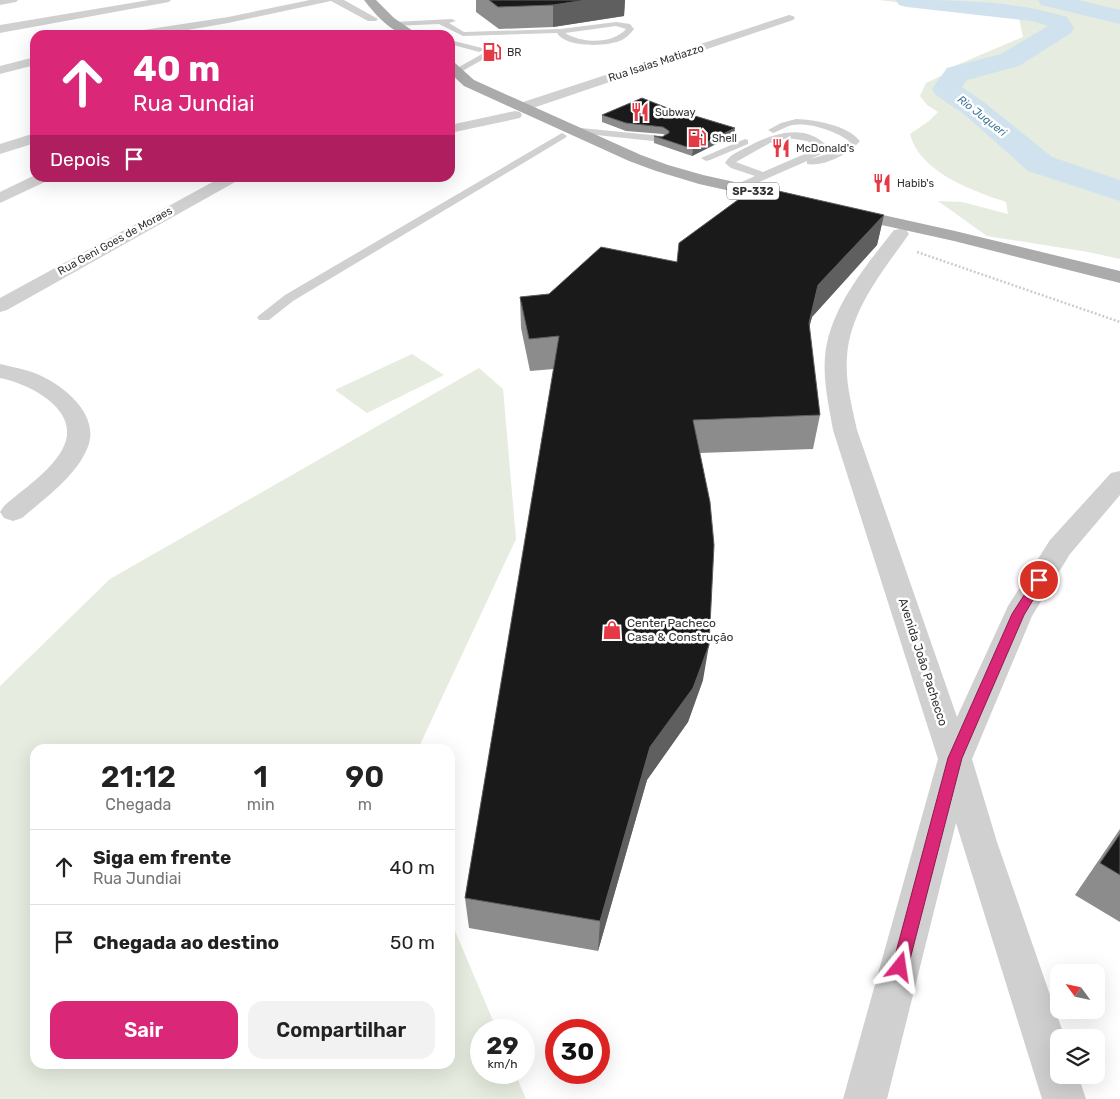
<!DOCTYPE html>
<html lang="pt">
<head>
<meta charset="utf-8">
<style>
  :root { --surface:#fff; --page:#f2f2f2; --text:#222; --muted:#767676; --line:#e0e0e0; --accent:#db2777 }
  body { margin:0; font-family:Rubik,sans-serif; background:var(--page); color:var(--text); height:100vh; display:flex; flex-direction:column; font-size:19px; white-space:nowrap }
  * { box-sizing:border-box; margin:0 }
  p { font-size:16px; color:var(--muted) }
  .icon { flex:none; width:28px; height:28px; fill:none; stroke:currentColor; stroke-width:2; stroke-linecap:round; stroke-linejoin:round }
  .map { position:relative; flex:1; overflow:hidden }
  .sheet { position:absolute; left:30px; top:744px; width:425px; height:325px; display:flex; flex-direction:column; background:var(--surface); border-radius:15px; box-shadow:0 5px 20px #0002 }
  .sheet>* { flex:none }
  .top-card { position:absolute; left:30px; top:30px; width:425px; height:152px; border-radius:15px; box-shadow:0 5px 20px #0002; background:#db2777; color:#fff; overflow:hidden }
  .needle { width:32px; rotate:303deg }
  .tools { position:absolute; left:1050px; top:964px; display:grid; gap:10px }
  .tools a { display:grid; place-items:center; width:55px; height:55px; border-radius:10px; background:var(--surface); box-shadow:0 5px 20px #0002; font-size:25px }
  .speed { position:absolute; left:470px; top:1019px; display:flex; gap:10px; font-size:25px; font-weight:700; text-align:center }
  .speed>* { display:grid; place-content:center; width:65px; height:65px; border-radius:50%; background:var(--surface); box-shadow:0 5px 20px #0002; line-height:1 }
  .speed small { font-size:12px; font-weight:400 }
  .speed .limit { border:8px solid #d22; background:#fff; color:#111 }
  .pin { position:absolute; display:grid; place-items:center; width:42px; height:42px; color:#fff; margin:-21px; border:2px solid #fff; border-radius:50%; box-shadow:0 1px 5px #0007 }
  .me { position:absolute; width:55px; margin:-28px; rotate:15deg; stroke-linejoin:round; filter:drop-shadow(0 0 4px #0008) }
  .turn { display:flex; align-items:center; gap:18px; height:105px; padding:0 20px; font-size:22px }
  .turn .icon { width:65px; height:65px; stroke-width:2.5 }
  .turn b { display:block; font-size:35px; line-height:42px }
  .then { display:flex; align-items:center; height:48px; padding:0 20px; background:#0003; gap:10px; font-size:19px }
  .eta { display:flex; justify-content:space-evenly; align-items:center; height:85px; text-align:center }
  .eta b { font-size:30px; font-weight:600; line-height:35px }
  .action { display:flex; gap:10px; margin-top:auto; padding:10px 20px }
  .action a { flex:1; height:58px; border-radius:15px; background:var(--accent); color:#fff; font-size:20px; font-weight:600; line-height:58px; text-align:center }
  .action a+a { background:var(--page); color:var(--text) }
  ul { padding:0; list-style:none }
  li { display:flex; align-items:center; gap:15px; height:75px; padding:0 20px; border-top:1px solid var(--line) }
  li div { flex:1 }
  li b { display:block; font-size:19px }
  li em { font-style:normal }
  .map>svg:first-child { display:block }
  .green { fill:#e6ecdf }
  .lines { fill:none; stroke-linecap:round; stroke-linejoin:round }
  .river { fill:#cfe2ee; fill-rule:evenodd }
  .path { stroke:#cdcdcd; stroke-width:2.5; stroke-dasharray:2 2; stroke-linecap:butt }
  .service { fill:#d0d0d0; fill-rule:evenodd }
  .minor { fill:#d0d0d0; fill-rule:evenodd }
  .tertiary { fill:#d0d0d0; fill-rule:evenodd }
  .primary { fill:#ababab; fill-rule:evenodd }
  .wall { fill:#8c8c8c }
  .shaded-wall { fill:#5f5f5f }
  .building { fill:#1a1a1a; stroke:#5f5f5f }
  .route { fill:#db2777; stroke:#8e194d }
  .labels { text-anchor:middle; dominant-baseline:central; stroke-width:5; stroke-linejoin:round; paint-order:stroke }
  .far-poi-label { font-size:11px; fill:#333; stroke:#fff; text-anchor:start }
  .far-street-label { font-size:11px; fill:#333; stroke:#fff }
  .far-water-label { font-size:11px; font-style:italic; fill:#3f7597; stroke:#fff }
  .shield { fill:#fff; stroke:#707070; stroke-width:1 }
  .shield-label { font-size:11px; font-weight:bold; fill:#333 }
  .poi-label { font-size:12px; fill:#333; stroke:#fff; text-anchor:start }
  .street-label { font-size:12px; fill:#333; stroke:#fff }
</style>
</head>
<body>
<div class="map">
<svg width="1120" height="1099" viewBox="0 0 1120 1099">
  <rect width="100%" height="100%" fill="#fff"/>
  <!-- green -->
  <g class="green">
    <path d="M 879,0 L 1120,0 L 1120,259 L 1088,252 L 987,236 L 938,201 L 962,202 L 1008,214 L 1006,202 C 973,191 919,172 910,134 L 929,121 L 938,112 L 927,105 L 920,96 L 926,83 L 943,75 L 952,67 L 1023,37 L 1019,18 Z"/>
    <polygon points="412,354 444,375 367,413 335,390"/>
    <polygon points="479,368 503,389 516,539 418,749 35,749 35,1064 450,1064 450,919 497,1030 481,1030 481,1072 515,1073 526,1099 0,1099 0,686 110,579"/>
  </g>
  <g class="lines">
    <!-- river -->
    <g class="river">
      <path d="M 896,0 C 954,0 1012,0 1067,17 L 1074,28 L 1071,33 L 1019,66 L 967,80 L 962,87 L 985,103 L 1052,157 L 1120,180 L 1120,201 L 1028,171 L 965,115 L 936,95 L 932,89 L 947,68 L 1001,54 L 1048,26 L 1032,21 L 907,7 L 899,5 Z"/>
      <polygon points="1038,0 1078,0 1120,10 1120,24 1041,5"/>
    </g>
    <!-- path -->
    <polyline class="path" points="917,252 1120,322"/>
    <!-- service -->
    <g class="service">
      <path d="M 452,19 L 456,21 L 449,23 L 464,32 L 560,29 L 616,22 L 630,24 L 634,29 C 630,34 627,37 622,40 C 608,47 566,48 557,33 L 463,36 L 439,24 L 394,26 L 390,24 L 394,22 ZM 616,26 L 626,29 C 612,45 581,43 565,33 Z"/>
      <polygon points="450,40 482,48 483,50 479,52 450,44"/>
      <polygon points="482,54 489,56 459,73 452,71"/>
      <path d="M 796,119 C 816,120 847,125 860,141 C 849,154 824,167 807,164 L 807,161 L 741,190 L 733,190 L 732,188 L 733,186 L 755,176 L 731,168 L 725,163 C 730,154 738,152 747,147 C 771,134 805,122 827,146 L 824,153 L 810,159 L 831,153 L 849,141 C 836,131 809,122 792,125 C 785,127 779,131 773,133 L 768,130 L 781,123 ZM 788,138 L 807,141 L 817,147 L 816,149 L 763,172 L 736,162 L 770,143 Z"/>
      <polygon points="571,127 662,136 667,139 662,142 568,132 568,128"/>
      <polygon points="562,133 567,136 565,138 293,301 269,320 259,320 257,317 285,295"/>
      <polygon points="745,139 748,140 748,144 710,160 706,161 701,158"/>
    </g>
    <!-- minor -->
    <g class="minor">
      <polygon points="0,0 18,0 16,2 0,5"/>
      <polygon points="149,0 171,0 169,2 0,33 0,25"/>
      <polygon points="310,0 344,0 378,19 376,21 368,21 331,1 228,23 159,35 131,35 137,31 228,17"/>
      <polygon points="789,15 793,16 795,18 793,20 527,110 517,110 515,107 517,104"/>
      <polygon points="35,57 35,65 0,74 0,66"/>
      <polygon points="515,111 520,112 522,115 520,118 450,133 450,125"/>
      <polygon points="35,175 35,178 49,178 47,181 0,203 0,192"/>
      <polygon points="220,178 239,178 237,181 7,310 0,312 0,298"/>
      <path d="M 900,229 L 906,230 L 909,234 C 883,271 850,310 847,357 C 845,382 852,406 857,430 L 957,717 L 1008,606 L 1050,540 L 1111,473 L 1120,471 L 1120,495 L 1070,554 L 1032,616 L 972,759 L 997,842 L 1065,1038 L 1059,1038 L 1059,1075 L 1078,1075 L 1086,1099 L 1042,1099 L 956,823 L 887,1099 L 843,1099 L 938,759 L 833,430 C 829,406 823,382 825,357 C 829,309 865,267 894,230 Z"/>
      <path d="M 0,364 C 12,367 25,369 37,374 C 64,385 102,416 87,449 C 75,477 45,498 22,518 L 13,521 L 4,518 L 0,512 L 4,506 C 23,489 49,473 62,450 C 84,411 30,384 0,378 Z"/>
    </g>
    <!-- tertiary -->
    <polygon class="tertiary" points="35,133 35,143 0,154 0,144"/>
    <!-- primary -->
    <g class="primary">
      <path d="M 364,0 L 376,0 L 394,18 L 419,35 C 414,35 408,36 403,34 C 388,29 374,13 364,0 Z"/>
      <polygon points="450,62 455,63 474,80 641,155 668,165 703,175 794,195 797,199 794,203 788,204 699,184 656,171 629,161 464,86 450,73"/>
      <polygon points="847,207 955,231 1120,271 1120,283 954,241 841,216 838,212 841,208"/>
    </g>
  </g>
  <!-- wall -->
  <g class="wall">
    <polygon points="476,0 625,0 624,16 553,27 499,29 476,12"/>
    <polygon points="602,115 734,135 692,156 654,143 654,136 662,137 665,135 663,134 626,131 602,122"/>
    <polygon points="884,215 877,245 812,317 809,327 820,415 813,449 700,453 703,680 688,722 647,780 598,951 469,928 465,898 554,369 530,371 521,328 520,297 549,294 677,262"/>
    <polygon points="1120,829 1120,922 1075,895"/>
  </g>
  <!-- shaded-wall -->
  <g class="shaded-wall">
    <polygon points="586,0 625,0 624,16 553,27 553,5"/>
    <polygon points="735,128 734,135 692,156 693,149"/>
    <polygon points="884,215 877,245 812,317 802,355 809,323 818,285"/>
    <polygon points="709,645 703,680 688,722 647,780 598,951 600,921 650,747"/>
  </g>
  <!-- building -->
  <g class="building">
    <polygon points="489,0 586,0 553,5 498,7"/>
    <polygon points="642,98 680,113 682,112 735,128 693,149 654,136 662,137 669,133 669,131 663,127 626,123 602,115"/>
    <polygon points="774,190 884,215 818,285 809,323 820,415 693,420 710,502 714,545 709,645 693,688 650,747 600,921 465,898 559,336 529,339 520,297 549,294 601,247 677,262 679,243 750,191"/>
    <polygon points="1120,834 1120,875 1100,863"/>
  </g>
  <!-- route -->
  <polygon class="route" points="1039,576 1045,580 1024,615 962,758 908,967 906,972 900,975 894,972 892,967 948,758 1012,614 1035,578"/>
  <!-- icons -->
  <defs>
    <g id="fuel-bare" transform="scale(1.5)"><path d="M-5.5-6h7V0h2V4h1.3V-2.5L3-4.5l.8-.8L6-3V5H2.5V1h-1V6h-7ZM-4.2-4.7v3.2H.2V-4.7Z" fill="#e63946" stroke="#fff" stroke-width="2.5" paint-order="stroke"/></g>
    <g id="restaurant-bare" transform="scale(1.5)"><path d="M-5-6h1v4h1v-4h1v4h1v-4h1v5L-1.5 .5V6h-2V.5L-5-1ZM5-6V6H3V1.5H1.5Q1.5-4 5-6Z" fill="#e63946" stroke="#fff" stroke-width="2.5" paint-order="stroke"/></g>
    <g id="shop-bare" transform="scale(1.5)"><path d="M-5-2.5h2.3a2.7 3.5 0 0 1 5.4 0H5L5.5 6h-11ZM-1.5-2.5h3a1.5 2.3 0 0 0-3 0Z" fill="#e63946" stroke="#fff" stroke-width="2.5" paint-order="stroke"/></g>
  </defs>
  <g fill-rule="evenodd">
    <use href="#fuel-bare" x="492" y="52"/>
    <use href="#restaurant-bare" x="640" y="112"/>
    <use href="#fuel-bare" x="697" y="138"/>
    <use href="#restaurant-bare" x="781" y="148"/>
    <use href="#restaurant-bare" x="882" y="183"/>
    <use href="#shop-bare" x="612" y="630"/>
  </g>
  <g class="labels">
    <!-- far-poi labels -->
    <g class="far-poi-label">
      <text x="507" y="52">BR</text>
      <text x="655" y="112">Subway</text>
      <text x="712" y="138">Shell</text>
      <text x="796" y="148">McDonald's</text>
      <text x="897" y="183">Habib's</text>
    </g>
    <!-- far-street labels -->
    <g class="far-street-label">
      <text transform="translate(656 63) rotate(-18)">Rua Isaias Matiazzo</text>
      <text transform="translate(115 241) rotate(-29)">Rua Geni Goes de Moraes</text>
    </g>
    <!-- far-water labels -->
    <g class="far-water-label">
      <text transform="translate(982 116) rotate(38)">Rio Juqueri</text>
    </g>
    <!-- shield labels -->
    <rect class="shield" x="727" y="182.5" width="52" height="17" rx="4"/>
    <g class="shield-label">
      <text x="753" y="191">SP-332</text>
    </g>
    <!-- poi labels -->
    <g class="poi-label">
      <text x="627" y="623">Center Pacheco<tspan x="627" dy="14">Casa &amp; Construção</tspan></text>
    </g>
    <!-- street labels -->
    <g class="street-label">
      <text transform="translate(923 662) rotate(72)">Avenida João Pachecco</text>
    </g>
  </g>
</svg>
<div class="tools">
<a><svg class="needle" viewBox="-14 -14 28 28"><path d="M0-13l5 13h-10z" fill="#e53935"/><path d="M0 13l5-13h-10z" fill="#767676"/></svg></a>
<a><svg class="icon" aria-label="layers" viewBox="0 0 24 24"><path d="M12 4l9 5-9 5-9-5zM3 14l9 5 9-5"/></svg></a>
</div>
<div class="speed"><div>29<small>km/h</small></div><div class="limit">30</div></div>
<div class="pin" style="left:1039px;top:580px;background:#d93025"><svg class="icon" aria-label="arrive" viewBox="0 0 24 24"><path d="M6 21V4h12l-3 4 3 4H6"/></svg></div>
<svg class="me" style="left:900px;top:967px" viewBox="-20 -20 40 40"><path d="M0-17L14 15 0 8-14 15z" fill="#db2777" stroke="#fff" stroke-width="4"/></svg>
<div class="top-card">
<div class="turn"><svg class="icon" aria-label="ahead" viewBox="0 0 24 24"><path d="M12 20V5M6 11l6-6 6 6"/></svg><div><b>40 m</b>Rua Jundiai</div></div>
<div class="then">Depois<svg class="icon" aria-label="arrive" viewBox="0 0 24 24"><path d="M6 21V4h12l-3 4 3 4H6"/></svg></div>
</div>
<section class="sheet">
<div class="eta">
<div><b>21:12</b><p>Chegada</p></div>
<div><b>1</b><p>min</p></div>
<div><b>90</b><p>m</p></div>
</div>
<ul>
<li><svg class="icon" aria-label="ahead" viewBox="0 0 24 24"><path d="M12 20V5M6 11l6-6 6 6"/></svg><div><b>Siga em frente</b><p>Rua Jundiai</p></div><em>40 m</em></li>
<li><svg class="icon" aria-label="arrive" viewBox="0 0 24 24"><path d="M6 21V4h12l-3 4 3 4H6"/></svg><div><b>Chegada ao destino</b></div><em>50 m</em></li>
</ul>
<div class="action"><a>Sair</a><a>Compartilhar</a></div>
</section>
</div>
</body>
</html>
